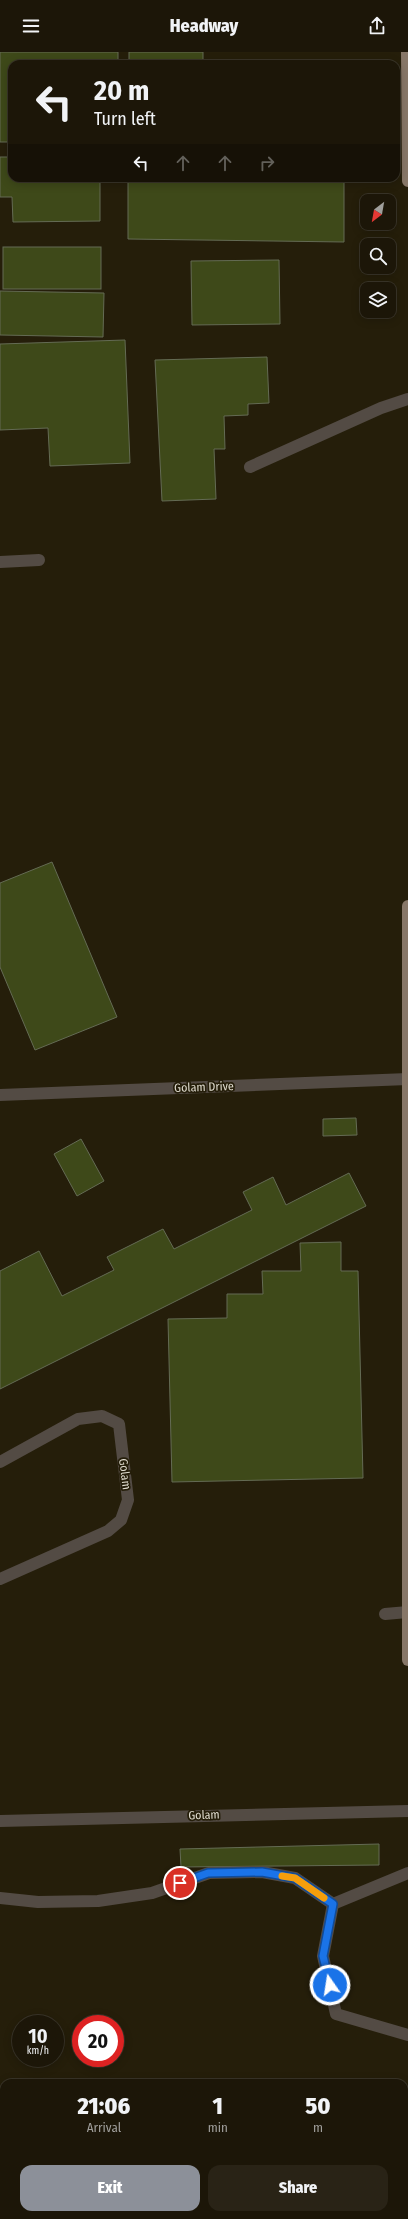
<!DOCTYPE html>
<html lang="en">
<head>
<meta charset="utf-8">
<style>
  :root { --surface:#1c1608; --page:#292316; --text:#f1f3f6; --muted:#a09f9c; --line:#3a3529; --accent:#8c9099 }
  body { margin:0; font-family:"Fira Sans Condensed",sans-serif; background:var(--page); color:var(--text); height:100vh; display:flex; flex-direction:column; font-size:15px; white-space:nowrap }
  * { box-sizing:border-box; margin:0 }
  p { font-size:13px; color:var(--muted) }
  .icon { flex:none; width:22px; height:22px; fill:none; stroke:currentColor; stroke-width:2; stroke-linecap:round; stroke-linejoin:round }
  .map { position:relative; flex:1; overflow:hidden }
  .drawer { position:absolute; left:0px; top:2027px; width:408px; height:140px; display:flex; flex-direction:column; background:var(--surface); border-radius:12px 12px 0 0; box-shadow:0 2px 10px #0003,0 0 0 1px var(--line) }
  .drawer>* { flex:none }
  .banner { position:absolute; left:8px; top:8px; width:392px; height:122px; border-radius:12px; box-shadow:0 2px 10px #0003,0 0 0 1px var(--line); background:#1c1608; color:var(--text); overflow:hidden }
  .needle { width:26px; rotate:211deg }
  .tools { position:absolute; left:360px; top:142px; display:grid; gap:8px }
  .tools a { display:grid; place-items:center; width:36px; height:36px; border-radius:8px; background:var(--surface); box-shadow:0 2px 10px #0003,0 0 0 1px var(--line); font-size:20px }
  .speed { position:absolute; left:12px; top:1963px; display:flex; gap:8px; font-size:20px; font-weight:700; text-align:center }
  .speed>* { display:grid; place-content:center; width:52px; height:52px; border-radius:50%; background:var(--surface); box-shadow:0 2px 10px #0003,0 0 0 1px var(--line); line-height:1 }
  .speed small { font-size:10px; font-weight:400 }
  .speed .limit { border:6px solid #d22; background:#fff; color:#111 }
  .pin { position:absolute; display:grid; place-items:center; width:34px; height:34px; color:#fff; margin:-17px; border:2px solid #fff; border-radius:50%; box-shadow:0 1px 4px #0007 }
  .me { position:absolute; width:44px; margin:-22px; rotate:347deg; stroke-linejoin:round; filter:drop-shadow(0 0 3px #0008) }
  .turn { display:flex; align-items:center; gap:14px; height:84px; padding:0 20px; font-size:18px }
  .turn .icon { width:52px; height:52px; stroke-width:2.5 }
  .turn b { display:block; font-size:28px; line-height:34px }
  .lanes { display:flex; align-items:center; height:38px; padding:0 20px; background:#0003; justify-content:center; gap:20px; direction:ltr }
  .lanes .off { opacity:.35 }
  .eta { display:flex; justify-content:space-evenly; align-items:center; height:68px; text-align:center }
  .eta b { font-size:24px; font-weight:800; line-height:28px }
  .cta { display:flex; gap:8px; margin-top:auto; padding:8px 20px }
  .cta a { flex:1; height:46px; border-radius:12px; background:var(--accent); color:#fff; font-size:16px; font-weight:800; line-height:46px; text-align:center }
  .cta a+a { background:var(--page); color:var(--text) }
  header { display:flex; justify-content:space-between; align-items:center; height:52px; padding:0 20px; background:var(--surface); font-size:18px; font-weight:800 }
  .map>svg:first-child { display:block }
  .building { fill:#3e4919; stroke:#646b54 }
  .lines { fill:none; stroke-linecap:round; stroke-linejoin:round }
  .lane { stroke:#534b44; stroke-width:12 }
  .street { stroke:#534b44; stroke-width:12 }
  .primary { stroke:#877768; stroke-width:12 }
  .route-casing { stroke:#114b97; stroke-width:10 }
  .route { stroke:#1a73e8; stroke-width:7 }
  .slow { stroke:#f59e0b; stroke-width:7 }
  .labels { text-anchor:middle; dominant-baseline:central; stroke-width:3.5; stroke-linejoin:round; paint-order:stroke }
  .street-label { font-size:12px; fill:#dfdbce; stroke:#251e0a }
</style>
</head>
<body>
<header><svg class="icon" aria-label="menu" viewBox="0 0 24 24"><path d="M4 6h16M4 12h16M4 18h16"/></svg>Headway<svg class="icon" aria-label="share" viewBox="0 0 24 24"><path d="M12 15V3M7 8l5-5 5 5M5 13v7h14v-7"/></svg></header>
<div class="map">
<svg width="408" height="2167" viewBox="0 0 408 2167">
  <rect width="100%" height="100%" fill="#251e0a"/>
  <!-- building -->
  <g class="building">
    <polygon points="0,0 118,0 118,12 12,12 12,90 0,90"/>
    <rect x="129" y="0" width="74" height="12"/>
    <polygon points="0,105 12,105 12,126 100,126 100,169 13,170 12,145 0,145"/>
    <polygon points="128,126 344,126 344,190 128,187"/>
    <rect x="3" y="195" width="98" height="42"/>
    <polygon points="279,208 280,272 192,273 191,209"/>
    <polygon points="0,239 104,241 103,285 0,283"/>
    <polygon points="125,288 130,411 50,414 48,376 0,378 0,292"/>
    <polygon points="267,305 269,351 248,352 248,363 224,364 225,397 214,397 216,447 162,449 155,308"/>
    <polygon points="52,810 117,965 35,998 0,915 0,831"/>
    <polygon points="356,1066 357,1083 323,1084 323,1067"/>
    <polygon points="81,1087 104,1129 77,1144 54,1102"/>
    <polygon points="349,1121 366,1154 0,1337 0,1219 39,1199 62,1244 114,1218 107,1205 163,1177 174,1197 252,1158 243,1140 273,1125 286,1153"/>
    <polygon points="341,1190 341,1219 358,1219 363,1426 172,1430 168,1267 227,1266 227,1242 263,1242 262,1219 301,1219 300,1191"/>
    <polygon points="379,1792 379,1813 181,1815 180,1797"/>
  </g>
  <g class="lines">
    <!-- lane -->
    <g class="lane">
      <polyline points="250,415 381,356 408,347"/>
      <polyline points="0,510 39,508"/>
      <polyline points="0,1410 78,1367 102,1364 119,1372 128,1448 121,1468 108,1479 0,1527"/>
      <polyline points="385,1562 408,1560"/>
      <polyline points="0,1769 408,1759"/>
      <polyline points="0,1846 38,1850 98,1849 152,1841 209,1821 262,1820 295,1826 333,1852"/>
      <polyline points="333,1852 323,1904 336,1962 408,1983"/>
      <polyline points="333,1852 408,1821"/>
    </g>
    <!-- street -->
    <polyline class="street" points="0,1043 408,1027"/>
    <!-- primary -->
    <g class="primary">
      <polyline points="407,0 408,129"/>
      <polyline points="408,854 408,1608"/>
    </g>
  </g>
  <g class="lines">
    <!-- route casing -->
    <g class="route-casing">
      <polyline id="route" points="180,1831 208,1821 262,1820 295,1826 333,1852 323,1904 330,1933"/>
    </g>
    <!-- route -->
    <use href="#route" class="route"/>
    <!-- slow -->
    <polyline class="slow" points="282,1824 295,1826 324,1846"/>
  </g>
  <g class="labels">
    <!-- street labels -->
    <g class="street-label">
      <text transform="translate(204 1035) rotate(-2)">Golam Drive</text>
      <text transform="translate(125 1422) rotate(83)">Golam</text>
      <text transform="translate(204 1763) rotate(-2)">Golam</text>
    </g>
  </g>
</svg>
<div class="tools">
<a><svg class="needle" viewBox="-14 -14 28 28"><path d="M0-13l5 13h-10z" fill="#e53935"/><path d="M0 13l5-13h-10z" fill="#a09f9c"/></svg></a>
<a><svg class="icon" aria-label="search" viewBox="0 0 24 24"><circle cx="10" cy="10" r="6"/><path d="M15 15l6 6"/></svg></a>
<a><svg class="icon" aria-label="layers" viewBox="0 0 24 24"><path d="M12 4l9 5-9 5-9-5zM3 14l9 5 9-5"/></svg></a>
</div>
<div class="speed"><div>10<small>km/h</small></div><div class="limit">20</div></div>
<div class="pin" style="left:180px;top:1831px;background:#d93025"><svg class="icon" aria-label="arrive" viewBox="0 0 24 24"><path d="M6 21V4h12l-3 4 3 4H6"/></svg></div>
<svg class="me" style="left:330px;top:1933px" viewBox="-20 -20 40 40"><circle r="17" fill="#1a73e8" stroke="#fff" stroke-width="3"/><path d="M0-11L8 9 0 5-8 9z" fill="#fff"/></svg>
<div class="banner">
<div class="turn"><svg class="icon" aria-label="left" viewBox="0 0 24 24"><path d="M17 20v-9H6M10 6l-5 5 5 5"/></svg><div><b>20 m</b>Turn left</div></div>
<div class="lanes"><svg class="icon" aria-label="left" viewBox="0 0 24 24"><path d="M17 20v-9H6M10 6l-5 5 5 5"/></svg><svg class="icon off" aria-label="ahead" viewBox="0 0 24 24"><path d="M12 20V5M6 11l6-6 6 6"/></svg><svg class="icon off" aria-label="ahead" viewBox="0 0 24 24"><path d="M12 20V5M6 11l6-6 6 6"/></svg><svg class="icon off" aria-label="right" viewBox="0 0 24 24"><path d="M7 20v-9h11M14 6l5 5-5 5"/></svg></div>
</div>
<section class="drawer">
<div class="eta">
<div><b>21:06</b><p>Arrival</p></div>
<div><b>1</b><p>min</p></div>
<div><b>50</b><p>m</p></div>
</div>
<div class="cta"><a>Exit</a><a>Share</a></div>
</section>
</div>
</body>
</html>
